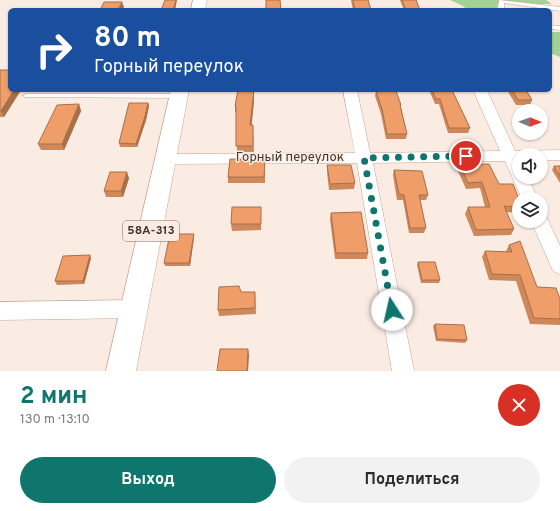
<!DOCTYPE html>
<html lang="ru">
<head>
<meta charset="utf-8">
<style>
  :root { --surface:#fff; --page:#f2f2f3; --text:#2b2b33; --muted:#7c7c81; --accent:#0f766e }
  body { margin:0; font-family:Overpass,sans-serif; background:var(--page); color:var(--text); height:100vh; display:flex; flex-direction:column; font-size:15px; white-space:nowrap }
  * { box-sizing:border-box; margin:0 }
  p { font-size:13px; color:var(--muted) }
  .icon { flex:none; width:22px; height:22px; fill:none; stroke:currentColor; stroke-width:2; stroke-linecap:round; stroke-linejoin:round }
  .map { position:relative; height:371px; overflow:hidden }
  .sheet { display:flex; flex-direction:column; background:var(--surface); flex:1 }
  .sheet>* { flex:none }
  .banner { position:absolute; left:8px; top:8px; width:544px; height:84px; border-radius:6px; box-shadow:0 1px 3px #0004; background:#1a4fa0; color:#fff; overflow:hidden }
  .needle { width:26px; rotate:91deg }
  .controls { position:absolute; left:512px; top:104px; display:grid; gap:8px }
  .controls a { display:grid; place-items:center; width:36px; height:36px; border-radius:50%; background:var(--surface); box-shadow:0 1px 3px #0004; font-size:20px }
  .pin { position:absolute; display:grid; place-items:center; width:34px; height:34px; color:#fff; margin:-17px; border:2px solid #fff; border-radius:50%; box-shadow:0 1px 4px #0007 }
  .me { position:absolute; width:44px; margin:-22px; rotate:350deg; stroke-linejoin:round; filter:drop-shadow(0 0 3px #0008) }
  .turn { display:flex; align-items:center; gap:14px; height:84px; padding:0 20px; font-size:18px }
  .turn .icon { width:52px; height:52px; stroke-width:2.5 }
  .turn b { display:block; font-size:28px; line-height:34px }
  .round { display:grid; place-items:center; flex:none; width:42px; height:42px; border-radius:21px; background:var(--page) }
  .summary { display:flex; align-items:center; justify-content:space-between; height:68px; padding:0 20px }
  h1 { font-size:24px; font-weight:700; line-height:30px; color:var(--accent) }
  .action { display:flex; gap:8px; margin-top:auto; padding:8px 20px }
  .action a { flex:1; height:46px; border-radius:24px; background:var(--accent); color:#fff; font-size:16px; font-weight:700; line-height:46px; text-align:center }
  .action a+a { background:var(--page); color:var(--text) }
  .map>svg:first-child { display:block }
  .green { fill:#a2d296 }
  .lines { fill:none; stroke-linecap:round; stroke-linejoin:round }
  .lane-casing { stroke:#c6a48f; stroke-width:1 }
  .street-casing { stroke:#c6a48f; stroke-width:1 }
  .primary-casing { stroke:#c6a48f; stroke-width:1 }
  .lane { fill:#fff; fill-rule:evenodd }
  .street { fill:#fff; fill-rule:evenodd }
  .primary { fill:#fff; fill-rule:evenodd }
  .wall { fill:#ce885a }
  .shaded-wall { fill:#a76f4a }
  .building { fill:#ef9e69; stroke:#a76f4a }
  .route { stroke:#0f766e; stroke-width:7; stroke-dasharray:0 12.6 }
  .labels { text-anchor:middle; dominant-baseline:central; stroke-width:3; stroke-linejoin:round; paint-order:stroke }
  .shield { fill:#faece3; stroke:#7b6d65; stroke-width:1 }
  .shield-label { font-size:12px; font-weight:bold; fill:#45372f }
  .street-label { font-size:13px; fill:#45372f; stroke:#faece3 }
</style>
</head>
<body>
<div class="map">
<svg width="560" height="371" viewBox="0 0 560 371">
  <rect width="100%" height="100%" fill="#faece3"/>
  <!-- green -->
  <g class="green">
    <polygon points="450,0 546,0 552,4 537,4 499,0 496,10 468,10 463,6"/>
    <polygon points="550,32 560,32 560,57 550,53"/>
  </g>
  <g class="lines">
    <!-- lane casing -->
    <g class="lane-casing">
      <g id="lane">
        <polygon points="499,0 560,7 560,11 504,3 504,10 498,10"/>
        <polygon points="550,25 560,26 560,30 550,29"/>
        <polygon points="26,94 179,94 182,96 179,98 24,97 23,96"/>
      </g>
    </g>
    <!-- street casing -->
    <g class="street-casing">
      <g id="street">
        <polygon points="343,90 357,90 370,153 500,151 473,90 487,90 515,151 560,150 560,160 541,160 541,155 519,155 519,177 528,177 538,199 522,199 505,161 373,163 414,371 392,371 357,163 165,164 160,163 157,159 160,155 165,154 355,153"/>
        <polygon points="541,215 546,216 560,246 560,274 553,271 531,221 541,221"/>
        <polygon points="136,300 143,303 146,309 143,315 136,318 0,320 0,302"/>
      </g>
    </g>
    <!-- primary casing -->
    <g class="primary-casing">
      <g id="primary">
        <polygon points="193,0 207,0 205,10 191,10"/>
        <polygon points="171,90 189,90 136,371 106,371"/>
      </g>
    </g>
    <!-- lane -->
    <use href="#lane" class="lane"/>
    <!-- street -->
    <use href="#street" class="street"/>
    <!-- primary -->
    <use href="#primary" class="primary"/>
  </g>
  <!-- wall -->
  <g class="wall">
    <polygon points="351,0 368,0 371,10 353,10"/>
    <polygon points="400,0 416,0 420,10 404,10"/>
    <polygon points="0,70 10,90 21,90 4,117 0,117"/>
    <polygon points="378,90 394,90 401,105 401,108 407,134 406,139 386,139 381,114 375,96 376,91 378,91"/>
    <polygon points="429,90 452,90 470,128 468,133 448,133 439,104 435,104"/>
    <polygon points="507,90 526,90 532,100 530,105 516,105"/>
    <polygon points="254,101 251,125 253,125 254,152 237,152 236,112 235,112 235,106"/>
    <polygon points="148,103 149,106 146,120 137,147 120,147 119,143"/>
    <polygon points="79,104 81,111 64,150 41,150 38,144"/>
    <polygon points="265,165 265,183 228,183 228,177"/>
    <polygon points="327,165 355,183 354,189 329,190 327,172"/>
    <polygon points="460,165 499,184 519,207 519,213 506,212 514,229 511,235 474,236 465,214 468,207 485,207 480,188 466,189 458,171"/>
    <polygon points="554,166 560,166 560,183 552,170"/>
    <polygon points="394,170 428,195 426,200 420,200 426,228 424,233 409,233 403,200 397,200 393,175"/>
    <polygon points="129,178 123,197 106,197 104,191"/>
    <polygon points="261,207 261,230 232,231 231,224"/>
    <polygon points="331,213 368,253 367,259 335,259 330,219"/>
    <polygon points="194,234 194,237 190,266 165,266 164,263"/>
    <polygon points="509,245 537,287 560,299 560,325 530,324 516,281 489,280 482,257 485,251 507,252 506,251"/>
    <polygon points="91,258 84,284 57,285 55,281"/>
    <polygon points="418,262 440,280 439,283 421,283 417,265"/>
    <polygon points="255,292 256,314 219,316 218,310"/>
    <polygon points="435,324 467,340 465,343 436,341 433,326"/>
  </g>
  <!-- shaded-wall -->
  <g class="shaded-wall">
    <polygon points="176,0 177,0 175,10 173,10"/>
    <polygon points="122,2 124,7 122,10 118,10"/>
    <polygon points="14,90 21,90 4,117 1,111"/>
    <polygon points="254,90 254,101 251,131 250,125"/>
    <polygon points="148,103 149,106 146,120 137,147 136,144"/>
    <polygon points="79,104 81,111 64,150 62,144"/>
    <polygon points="127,172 129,178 123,197 121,191"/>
    <polygon points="194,234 194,237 190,266 189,263"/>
    <polygon points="90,255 91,258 84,284 83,281"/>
    <polygon points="248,349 249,355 248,371 247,371"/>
  </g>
  <!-- building -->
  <g class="building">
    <polygon points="165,0 176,0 173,10 161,10"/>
    <polygon points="266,0 280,0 281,10 266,10"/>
    <polygon points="353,0 368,0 371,10 355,10"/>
    <polygon points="402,0 416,0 420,10 406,10"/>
    <polygon points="104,2 122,2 118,10 100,10"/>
    <polygon points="0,70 10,70 10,90 14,90 1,111 0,111"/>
    <polygon points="238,90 254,90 250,125 253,125 253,146 236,146 236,106 235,106"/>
    <polygon points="380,90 396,91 401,105 400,105 407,134 387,134 382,109 376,91 380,91"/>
    <polygon points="432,90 452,90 470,128 449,128 440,99 436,99"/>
    <polygon points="512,90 526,90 532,100 518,100"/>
    <polygon points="129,103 148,103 145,116 136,144 119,143"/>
    <polygon points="79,104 62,144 38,144 57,105"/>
    <polygon points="230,159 265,159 264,177 228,177"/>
    <polygon points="489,164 499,184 513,184 519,199 519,207 504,206 514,229 476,230 468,207 490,207 482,182 468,183 460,165"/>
    <polygon points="327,165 351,165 355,183 330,184"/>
    <polygon points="554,166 560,166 560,177"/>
    <polygon points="394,170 422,171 428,195 419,195 426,228 410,228 404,195 399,194"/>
    <polygon points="110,172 127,172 121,191 104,191"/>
    <polygon points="232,207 261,207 261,224 231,224"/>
    <polygon points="361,212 368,253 336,253 331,213"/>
    <polygon points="170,234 194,234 189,263 164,263"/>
    <polygon points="520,241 537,287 556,288 560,299 560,319 534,318 520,275 492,274 485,251 512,252 509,245"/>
    <polygon points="90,255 83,281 55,281 63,256"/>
    <polygon points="418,262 435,262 440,280 422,280"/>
    <polygon points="239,286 241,292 255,292 255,308 218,310 219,287"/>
    <polygon points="435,324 464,325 467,340 437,339"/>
    <polygon points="220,349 248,349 247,371 217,371"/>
  </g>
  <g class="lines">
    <!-- route -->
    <polyline class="route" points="392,310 364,158 466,156"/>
  </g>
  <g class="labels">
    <!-- shield labels -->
    <rect class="shield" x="123" y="221" width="56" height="20" rx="3"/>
    <g class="shield-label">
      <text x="151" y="231">58А-313</text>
    </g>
    <!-- street labels -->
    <g class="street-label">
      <text x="290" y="158">Горный переулок</text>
    </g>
  </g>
</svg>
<div class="controls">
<a><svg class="needle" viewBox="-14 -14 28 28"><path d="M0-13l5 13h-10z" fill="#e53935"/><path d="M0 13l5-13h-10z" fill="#7c7c81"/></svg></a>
<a><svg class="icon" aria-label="sound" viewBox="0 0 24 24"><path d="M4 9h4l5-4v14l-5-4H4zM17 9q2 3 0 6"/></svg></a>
<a><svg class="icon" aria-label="layers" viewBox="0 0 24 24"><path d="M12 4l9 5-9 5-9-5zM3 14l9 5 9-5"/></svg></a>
</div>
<div class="pin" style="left:466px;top:156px;background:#d93025"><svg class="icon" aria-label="arrive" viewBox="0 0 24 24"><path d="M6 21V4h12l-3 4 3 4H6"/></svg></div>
<svg class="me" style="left:392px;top:310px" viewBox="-20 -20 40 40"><circle r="19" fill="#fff"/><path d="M0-13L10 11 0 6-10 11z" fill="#0f766e"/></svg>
<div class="banner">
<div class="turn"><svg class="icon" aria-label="right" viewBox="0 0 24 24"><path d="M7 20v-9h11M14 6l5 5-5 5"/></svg><div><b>80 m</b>Горный переулок</div></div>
</div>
</div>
<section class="sheet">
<div class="summary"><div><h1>2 мин</h1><p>130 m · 13:10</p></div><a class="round" style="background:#d93025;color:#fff"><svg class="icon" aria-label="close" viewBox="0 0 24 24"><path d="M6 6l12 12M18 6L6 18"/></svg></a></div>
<div class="action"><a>Выход</a><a>Поделиться</a></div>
</section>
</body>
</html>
